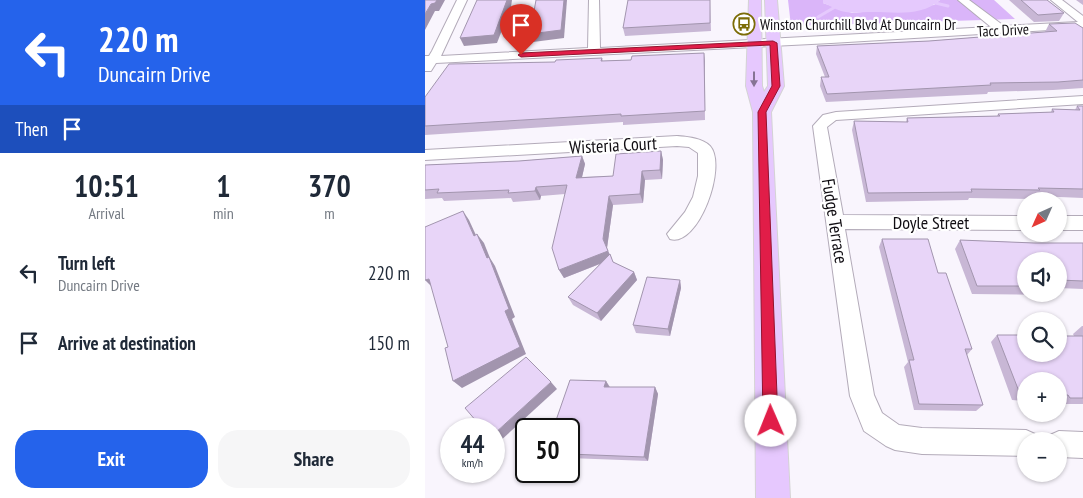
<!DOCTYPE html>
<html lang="en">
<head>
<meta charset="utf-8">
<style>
  :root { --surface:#fff; --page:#f6f6f7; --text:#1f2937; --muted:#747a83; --accent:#2563eb }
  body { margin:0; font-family:"PT Sans Narrow",sans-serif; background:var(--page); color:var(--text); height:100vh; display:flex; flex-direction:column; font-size:19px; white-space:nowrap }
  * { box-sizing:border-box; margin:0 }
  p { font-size:16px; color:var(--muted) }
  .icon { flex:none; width:28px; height:28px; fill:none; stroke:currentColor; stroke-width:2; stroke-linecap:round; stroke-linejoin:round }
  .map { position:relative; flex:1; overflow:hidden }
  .drawer { display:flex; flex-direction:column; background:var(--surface); width:425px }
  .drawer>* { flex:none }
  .banner { background:#2563eb; color:#fff; overflow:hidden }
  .needle { width:32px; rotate:225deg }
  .controls { position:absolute; left:592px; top:192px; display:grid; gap:10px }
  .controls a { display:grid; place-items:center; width:50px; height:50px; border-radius:50%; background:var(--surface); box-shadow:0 1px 4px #0004; font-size:25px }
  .speed { position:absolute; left:15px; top:418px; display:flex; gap:10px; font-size:25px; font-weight:700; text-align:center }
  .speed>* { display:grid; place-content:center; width:65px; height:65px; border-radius:50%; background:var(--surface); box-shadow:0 1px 4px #0004; line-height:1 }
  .speed small { font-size:12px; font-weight:400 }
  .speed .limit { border:2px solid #111; border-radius:8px; background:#fff; color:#111 }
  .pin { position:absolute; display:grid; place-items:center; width:42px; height:42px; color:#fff; margin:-51px -21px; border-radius:50% 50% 50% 0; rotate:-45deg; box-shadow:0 0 5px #0007 }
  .pin .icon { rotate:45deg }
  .me { position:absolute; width:55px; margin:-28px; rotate:359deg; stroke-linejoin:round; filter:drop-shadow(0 0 4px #0008) }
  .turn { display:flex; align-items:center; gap:18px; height:105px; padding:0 15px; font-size:22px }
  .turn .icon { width:65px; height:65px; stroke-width:2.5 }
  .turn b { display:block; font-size:35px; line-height:42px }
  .then { display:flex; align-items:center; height:48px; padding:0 15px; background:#0003; gap:10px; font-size:19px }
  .eta { display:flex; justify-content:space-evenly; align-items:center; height:85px; text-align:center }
  .eta b { font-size:30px; font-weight:600; line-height:35px }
  .action { display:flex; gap:10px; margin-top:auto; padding:10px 15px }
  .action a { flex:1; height:58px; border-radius:20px; background:var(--accent); color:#fff; font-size:20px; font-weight:600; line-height:58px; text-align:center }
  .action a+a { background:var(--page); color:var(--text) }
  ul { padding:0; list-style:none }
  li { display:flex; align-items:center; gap:15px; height:70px; padding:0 15px }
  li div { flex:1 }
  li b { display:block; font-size:19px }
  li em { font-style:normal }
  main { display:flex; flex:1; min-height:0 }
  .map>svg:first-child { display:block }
  .green { fill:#dab5f9 }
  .water { fill:#e5c9fd }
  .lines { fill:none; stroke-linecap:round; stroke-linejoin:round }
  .stream { stroke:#e5c9fd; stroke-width:3 }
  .minor-casing { stroke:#b3abb9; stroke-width:2 }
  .major-casing { stroke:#d4d3d4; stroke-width:2 }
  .minor { fill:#fff; fill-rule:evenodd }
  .major { fill:#e6c8fe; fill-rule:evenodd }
  .wall { fill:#c8b7d5 }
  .shaded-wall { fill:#a295ae }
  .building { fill:#e8d5f8; stroke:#a295ae }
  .oneway { fill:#867494 }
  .route { fill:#e11d48; stroke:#92132f }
  .labels { text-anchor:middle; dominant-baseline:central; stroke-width:4.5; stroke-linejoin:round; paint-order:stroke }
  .far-poi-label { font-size:15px; fill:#100d12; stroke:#fff; text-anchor:start }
  .far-street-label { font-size:15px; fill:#100d12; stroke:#fff }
  .street-label { font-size:18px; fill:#100d12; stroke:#fff }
</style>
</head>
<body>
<main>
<section class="drawer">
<div class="banner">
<div class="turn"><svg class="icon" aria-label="left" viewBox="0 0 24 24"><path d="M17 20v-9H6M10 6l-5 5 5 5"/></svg><div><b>220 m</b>Duncairn Drive</div></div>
<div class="then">Then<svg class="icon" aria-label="arrive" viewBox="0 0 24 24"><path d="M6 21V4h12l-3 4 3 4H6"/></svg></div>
</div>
<div class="eta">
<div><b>10:51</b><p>Arrival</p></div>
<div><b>1</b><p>min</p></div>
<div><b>370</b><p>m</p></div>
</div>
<ul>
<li><svg class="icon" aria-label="left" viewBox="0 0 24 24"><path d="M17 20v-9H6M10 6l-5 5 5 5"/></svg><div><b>Turn left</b><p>Duncairn Drive</p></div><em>220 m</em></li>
<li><svg class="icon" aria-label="arrive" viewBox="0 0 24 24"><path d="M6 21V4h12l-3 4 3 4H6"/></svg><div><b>Arrive at destination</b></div><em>150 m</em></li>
</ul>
<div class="action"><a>Exit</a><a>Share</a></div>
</section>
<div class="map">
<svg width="658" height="498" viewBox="0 0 658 498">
  <rect width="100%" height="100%" fill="#f9f5fd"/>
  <!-- green -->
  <polygon class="green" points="363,0 398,0 398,3 427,13 509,5 515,0 569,0 590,19 366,26"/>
  <!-- water -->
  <path class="water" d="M 398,0 L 515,0 C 496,17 470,12 447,12 C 437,12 426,14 416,11 C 410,9 404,5 398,3 Z"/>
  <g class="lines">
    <!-- stream -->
    <g class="stream">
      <polyline points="498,0 523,6"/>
      <polyline points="393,17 422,0"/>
    </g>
    <!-- minor casing -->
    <g class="minor-casing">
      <g id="minor">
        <polygon points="32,0 42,0 16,56 163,48 164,0 174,0 175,48 566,27 533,0 544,0 579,26 653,22 626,0 637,0 658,16 658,28 406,43 11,63 6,71 0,71 0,56 4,56 7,51"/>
        <polygon points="658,96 658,104 411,120 402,127 418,215 601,216 601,230 420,229 449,395 457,413 474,425 497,428 601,430 610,434 613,441 601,441 601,456 497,454 470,450 461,446 439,431 425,396 388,126 398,115 411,112"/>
        <path d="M 252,136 C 263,137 277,138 285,146 C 303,166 273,248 245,239 L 242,234 L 260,212 L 268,197 L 273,176 L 273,153 L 264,147 L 252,146 L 0,160 L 0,150 Z"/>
        <rect x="634" y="216" width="24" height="14"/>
        <polygon points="634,431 658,432 658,458 634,457 634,441 622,441 625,435"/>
      </g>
    </g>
    <!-- major casing -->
    <g class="major-casing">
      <polygon id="major" points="324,0 336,0 337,86 339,92 343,86 340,0 352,0 359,86 346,112 365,498 331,498 328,112 321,86"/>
    </g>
    <!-- minor -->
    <use href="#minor" class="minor"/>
    <!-- major -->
    <use href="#major" class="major"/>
  </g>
  <!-- wall -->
  <g class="wall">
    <polygon points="285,0 286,31 200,36 198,28"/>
    <polygon points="584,0 622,0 639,13 634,21 609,22"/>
    <polygon points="651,0 658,0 658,5"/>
    <polygon points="624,24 658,28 658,88 628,90 563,92 562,94 401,102 395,86 396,77 400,77 391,54 392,46 504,41 620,32"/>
    <polygon points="279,53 280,120 198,125 198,122 0,135 0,97 130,62 177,58 178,61 206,60"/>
    <polygon points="652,106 658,106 658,198 611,196 609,199 544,198 543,200 441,202 427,130 429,121 481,122 482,118 572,116 573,114 626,112 627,109 650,110"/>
    <polygon points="236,151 238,160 237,179 220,180 218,203 188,205 182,248 188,262 209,272 212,280 176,321 148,305 143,297 175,264 139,278 134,270 140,194 116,196 115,200 88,202 86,198 19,201 17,198 0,199 0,165 94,161 157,156 160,164 157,177 188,176"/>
    <polygon points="457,239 513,273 547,349 542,355 558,405 551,411 489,410 479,367 483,362 454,247"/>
    <polygon points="535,240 609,243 658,243 658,289 634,288 634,261 601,261 601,294 625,294 624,295 547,294 530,249"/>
    <polygon points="255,280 256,288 245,336 211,333 208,325"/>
    <polygon points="657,326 658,326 658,404 635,404 634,401 634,381 601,381 601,401 587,400 566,342 572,335 649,336 648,334"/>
    <polygon points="181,381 185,387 230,387 233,394 223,461 144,458 144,429"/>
  </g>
  <!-- shaded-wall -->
  <g class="shaded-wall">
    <polygon points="12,0 20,0 14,11 10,11 0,30 0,14 6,4"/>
    <polygon points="82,0 87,0 86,7 72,43 39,46 35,38"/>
    <polygon points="139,0 142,0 139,38 108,42 105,34"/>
    <polygon points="279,53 280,61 280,120 280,111"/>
    <polygon points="236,151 238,160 237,179 235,170"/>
    <polygon points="157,156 160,164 155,186 151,178"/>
    <polygon points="217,171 220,180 218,203 215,194"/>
    <polygon points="111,187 116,196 115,200 110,191"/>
    <polygon points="184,196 188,205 182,248 178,239"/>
    <polygon points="38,211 44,220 55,244 49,236"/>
    <polygon points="52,234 59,243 65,258 70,266 90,317 87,319 101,354 37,388 28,381 80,311"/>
    <polygon points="183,251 187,259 139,278 134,270"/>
    <polygon points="209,272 212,280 176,321 172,313"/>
    <polygon points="4,279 8,288 0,280"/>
    <polygon points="255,280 256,288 245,336 243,329"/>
    <polygon points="181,381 185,388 179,387"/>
    <polygon points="126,382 132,389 73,443 69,440 69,434"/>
    <polygon points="230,387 233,394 223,461 219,457"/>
  </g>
  <!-- building -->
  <g class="building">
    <polygon points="0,0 12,0 10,3 6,4 0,14"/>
    <polygon points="52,0 82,0 69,35 35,38"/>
    <polygon points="111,0 139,0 136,30 105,34"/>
    <polygon points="203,0 285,0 285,23 198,28"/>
    <polygon points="596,0 622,0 639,13 613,15"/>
    <polygon points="650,23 658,28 658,80 633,82 565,83 566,85 402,94 396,77 404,77 392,46 504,41 632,31 624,24"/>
    <polygon points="279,53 280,111 196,116 196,114 0,126 0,97 24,64 130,62 131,60 177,58 176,61 206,60 207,56"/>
    <polygon points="652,106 658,106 658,189 613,188 615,190 546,189 547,192 443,193 429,121 483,122 482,118 575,116 573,114 629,112 627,109 655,110"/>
    <polygon points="236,151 235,170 217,171 215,194 184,196 178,239 183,251 134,270 127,248 142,185 111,187 110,191 83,193 84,190 12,193 14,189 0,190 0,165 94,161 157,156 151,178 188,176 191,154"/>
    <polygon points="38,211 49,236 52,234 62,258 64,257 84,309 80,311 95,347 28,381 20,348 23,347 4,279 0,280 0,227"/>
    <polygon points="457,239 503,239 513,273 521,273 547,349 540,349 558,405 494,404 484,360 489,360"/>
    <polygon points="535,240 609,243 658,243 658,281 634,280 634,261 601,261 601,286 552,286"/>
    <polygon points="185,254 188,262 209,272 172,313 143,297"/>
    <polygon points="222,277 255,280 243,329 208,325"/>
    <polygon points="572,335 601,335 601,354 634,354 634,336 658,336 658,398 645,398 643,395 634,395 634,381 601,381 601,394 595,394"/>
    <polygon points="101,357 126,382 69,434 69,429 58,429 40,408"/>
    <polygon points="145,380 181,381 179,387 230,387 219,457 144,454 144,429 128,429"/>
  </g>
  <!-- one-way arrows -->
  <defs><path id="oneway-solid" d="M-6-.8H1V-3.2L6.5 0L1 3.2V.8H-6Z" transform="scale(1.25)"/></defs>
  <use class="oneway" href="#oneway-solid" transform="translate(329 79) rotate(90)"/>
  <!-- route -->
  <polygon class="route" points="348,41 352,43 355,86 341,112 353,421 351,426 346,428 340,426 338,421 333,112 347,86 345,45 96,57 93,55 96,53"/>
  <!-- icons -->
  <defs>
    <g id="bus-ring" transform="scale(1.125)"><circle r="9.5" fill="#fff" stroke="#7c6c06" stroke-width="1.5"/><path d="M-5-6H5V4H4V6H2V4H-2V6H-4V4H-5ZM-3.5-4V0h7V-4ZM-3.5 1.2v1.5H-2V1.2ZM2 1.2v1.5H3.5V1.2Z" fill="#7c6c06"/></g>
  </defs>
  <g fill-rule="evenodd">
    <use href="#bus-ring" x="319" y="24"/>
  </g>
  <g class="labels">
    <!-- far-poi labels -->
    <g class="far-poi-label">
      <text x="335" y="24">Winston Churchill Blvd At Duncairn Dr</text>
    </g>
    <!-- far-street labels -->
    <g class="far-street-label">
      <text transform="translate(578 30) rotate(-3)">Tacc Drive</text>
    </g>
    <!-- street labels -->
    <g class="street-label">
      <text transform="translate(188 145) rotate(-3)">Wisteria Court</text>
      <text transform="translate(410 221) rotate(81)">Fudge Terrace</text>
      <text x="506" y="222">Doyle Street</text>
    </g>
  </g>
</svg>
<div class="controls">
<a><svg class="needle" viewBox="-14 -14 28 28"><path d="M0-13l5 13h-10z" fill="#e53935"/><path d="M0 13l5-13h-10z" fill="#747a83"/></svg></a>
<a><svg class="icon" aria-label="sound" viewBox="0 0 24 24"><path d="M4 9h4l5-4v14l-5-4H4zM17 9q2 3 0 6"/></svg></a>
<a><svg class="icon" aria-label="search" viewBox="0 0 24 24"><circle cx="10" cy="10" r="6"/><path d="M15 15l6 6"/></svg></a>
<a>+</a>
<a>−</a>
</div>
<div class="speed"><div>44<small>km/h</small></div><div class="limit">50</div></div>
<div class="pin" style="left:96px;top:55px;background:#d93025"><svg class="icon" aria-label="arrive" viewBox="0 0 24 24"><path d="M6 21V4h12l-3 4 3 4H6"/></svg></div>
<svg class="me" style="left:346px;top:421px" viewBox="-20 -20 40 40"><circle r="19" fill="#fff"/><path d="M0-13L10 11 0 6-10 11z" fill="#e11d48"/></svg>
</div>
</main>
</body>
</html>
